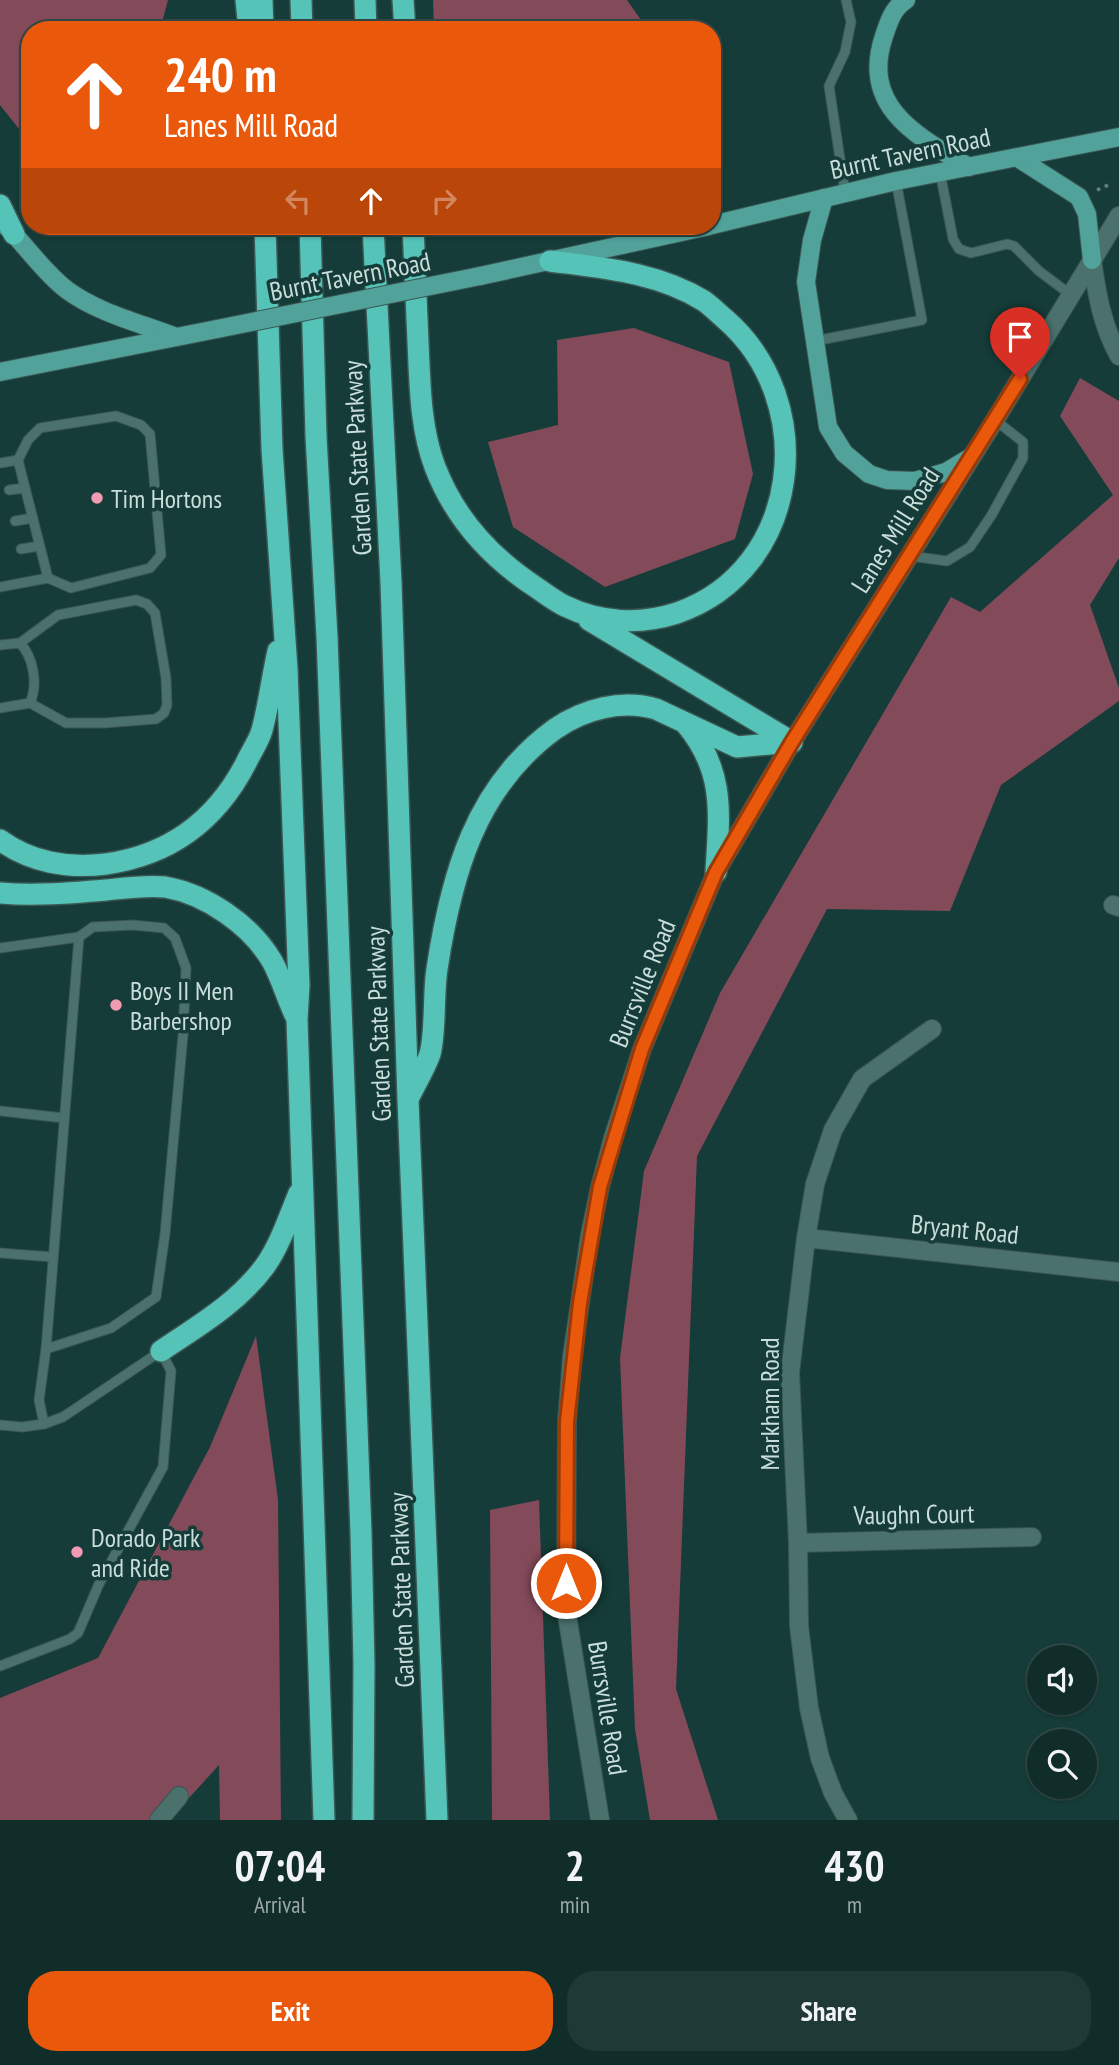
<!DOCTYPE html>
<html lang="en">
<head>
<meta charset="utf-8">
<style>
  :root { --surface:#102d2a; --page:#1e3936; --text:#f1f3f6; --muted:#9ca8a8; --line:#304947; --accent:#ea580c }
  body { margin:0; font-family:"PT Sans Narrow",sans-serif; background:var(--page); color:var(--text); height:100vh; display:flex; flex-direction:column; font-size:26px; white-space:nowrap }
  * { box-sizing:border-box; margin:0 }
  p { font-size:23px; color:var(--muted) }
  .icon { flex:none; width:38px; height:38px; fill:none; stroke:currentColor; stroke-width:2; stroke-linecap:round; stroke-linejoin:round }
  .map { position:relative; height:1820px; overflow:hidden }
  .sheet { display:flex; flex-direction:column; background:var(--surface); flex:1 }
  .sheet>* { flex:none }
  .hud { position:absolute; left:21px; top:21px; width:700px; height:214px; border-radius:28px; box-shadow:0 2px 5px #0004,0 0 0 2px var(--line); background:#ea580c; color:#fff; overflow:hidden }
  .fabs { position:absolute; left:1027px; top:1645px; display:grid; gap:14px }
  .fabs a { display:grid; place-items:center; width:70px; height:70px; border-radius:50%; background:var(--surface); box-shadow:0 2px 5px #0004,0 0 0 2px var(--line); font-size:35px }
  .pin { position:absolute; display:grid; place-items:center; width:60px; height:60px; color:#fff; margin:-72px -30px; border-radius:50% 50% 50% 0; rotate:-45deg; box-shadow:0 0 7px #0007 }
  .pin .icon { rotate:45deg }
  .me { position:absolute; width:77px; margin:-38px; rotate:0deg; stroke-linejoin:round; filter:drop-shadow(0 0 5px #0008) }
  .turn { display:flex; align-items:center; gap:24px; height:147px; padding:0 28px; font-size:32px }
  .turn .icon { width:91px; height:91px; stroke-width:2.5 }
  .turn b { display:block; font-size:49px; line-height:60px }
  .lanes { display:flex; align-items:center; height:66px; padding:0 28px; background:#0003; justify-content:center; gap:35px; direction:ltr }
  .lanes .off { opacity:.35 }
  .eta { display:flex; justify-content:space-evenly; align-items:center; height:119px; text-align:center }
  .eta b { font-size:42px; font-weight:600; line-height:49px }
  .primary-button { display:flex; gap:14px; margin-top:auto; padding:14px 28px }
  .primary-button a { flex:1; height:80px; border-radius:28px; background:var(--accent); color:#fff; font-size:28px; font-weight:600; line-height:80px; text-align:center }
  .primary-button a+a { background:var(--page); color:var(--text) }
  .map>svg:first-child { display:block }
  .forest { fill:#834a5a }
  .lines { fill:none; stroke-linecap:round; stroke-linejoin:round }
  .lane-casing { stroke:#3b5653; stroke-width:11 }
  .street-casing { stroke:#3b5653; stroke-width:20 }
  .secondary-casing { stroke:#3b5653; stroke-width:20 }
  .primary-casing { stroke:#3b5653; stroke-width:20 }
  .highway-casing { stroke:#3b5653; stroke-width:24 }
  .path { stroke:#658480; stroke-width:3.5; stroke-dasharray:3.5 5; stroke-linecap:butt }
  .lane { stroke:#4b716d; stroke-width:9 }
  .street { stroke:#4b716d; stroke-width:18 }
  .secondary { stroke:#4b716d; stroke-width:18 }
  .primary { stroke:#51a29a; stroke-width:18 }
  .highway { stroke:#55c3b8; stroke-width:21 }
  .primary-bridge-casing { stroke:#3b5653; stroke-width:20; stroke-linecap:butt }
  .primary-bridge { stroke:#51a29a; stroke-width:18 }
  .route-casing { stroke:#983908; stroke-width:18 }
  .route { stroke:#ea580c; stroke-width:12 }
  .poi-dot { fill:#f19ab1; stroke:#153c38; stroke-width:2.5 }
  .labels { text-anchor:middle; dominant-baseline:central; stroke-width:7; stroke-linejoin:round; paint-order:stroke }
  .street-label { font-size:26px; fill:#c9ddda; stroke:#153c38 }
  .poi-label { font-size:26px; fill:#c9ddda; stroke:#153c38; text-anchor:start }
</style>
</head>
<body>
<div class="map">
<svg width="1119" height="1820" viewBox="0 0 1119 1820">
  <rect width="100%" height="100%" fill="#153c38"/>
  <!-- forest -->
  <g class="forest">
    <polygon points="0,0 168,0 160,30 30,30 30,126 19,129 0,105"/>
    <polygon points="433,0 627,0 648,30 434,30"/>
    <polygon points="634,328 729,362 753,474 735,539 605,587 513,527 488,442 558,425 557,340"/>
    <polygon points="1080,378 1119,401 1119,558 1090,605 1119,688 1119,701 1001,785 950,911 827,909 697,1156 676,1689 718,1820 650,1820 635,1729 620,1358 644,1171 720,993 951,597 980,612 1113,495 1060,416"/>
    <polygon points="256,1336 278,1500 281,1820 220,1820 219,1765 169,1820 0,1820 0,1698 98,1658 210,1447"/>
    <polygon points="539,1500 550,1820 492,1820 490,1510"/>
  </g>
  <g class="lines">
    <!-- lane casing -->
    <g class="lane-casing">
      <g id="lane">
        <polyline points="940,172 953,239 959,249 971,253 1007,244 1014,246 1039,271 1071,295"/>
        <polyline points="845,192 829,86 845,52 851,22 846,0"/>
        <polyline points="815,341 922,320 896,181"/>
        <polyline points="0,463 18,460"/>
        <polyline points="9,490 25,488"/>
        <polyline points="15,521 33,518"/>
        <polyline points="21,549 39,546"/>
        <polyline points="910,556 947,561 970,547 991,516 1023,458 1023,442 995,420"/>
        <polyline points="0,587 48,578 71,588 150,568 161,555 150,434 141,425 116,416 40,428 28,440 18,460 48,578"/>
        <polyline points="20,643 58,615 136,600 147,604 155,613 166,678 167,705 164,713 156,719 104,723 66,723 30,703"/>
        <path d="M 0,645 L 20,643 C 34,658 38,685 30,703 L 0,708"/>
        <polyline points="0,948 79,937 46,1349 39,1400 44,1424"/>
        <polyline points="1,1111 64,1118"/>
        <polyline points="0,1253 53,1257"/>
        <polyline points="46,1349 111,1328 156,1297 165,1234 183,1035 186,968 175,938 164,928 133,925 93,927 79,937"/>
        <polyline points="0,1425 22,1427 44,1424 63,1417 161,1351 171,1371 163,1467 99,1584 78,1633 70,1639 0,1666"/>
      </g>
    </g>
    <!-- street casing -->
    <g class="street-casing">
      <g id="street">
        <polyline points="1113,905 1119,907"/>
        <polyline points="806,1238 1119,1272"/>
        <polyline points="798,1543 1032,1537"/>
        <polyline points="159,1820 179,1796"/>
        <polyline points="848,1820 833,1793 820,1758 809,1708 799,1626 798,1543 790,1373 806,1238 815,1184 833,1130 862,1079 932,1029"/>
      </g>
    </g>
    <!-- secondary casing -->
    <g class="secondary-casing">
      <g id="secondary">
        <path d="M 1092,260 C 1097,295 1102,325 1119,356"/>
        <polyline points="600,1820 566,1609 567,1422 572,1357 590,1235 600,1187 613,1138 642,1049 716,872 792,742 995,420 1119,216"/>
      </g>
    </g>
    <!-- primary casing -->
    <g class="primary-casing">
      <g id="primary">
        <path d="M 906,0 C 893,8 889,21 884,36 C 860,107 917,136 969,167"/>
        <polyline points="1018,158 1079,197 1087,214 1092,260"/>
        <polyline points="824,198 812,240 806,282 828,427 844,453 869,474 887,480 915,481 946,472 971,457"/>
        <path d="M 4,224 C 26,245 43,272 67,290 C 98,313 140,323 176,337"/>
        <polyline points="712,225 896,181 1119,137"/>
        <polyline points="480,276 709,226"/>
        <polyline points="0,372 217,329"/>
      </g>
    </g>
    <!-- highway casing -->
    <g class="highway-casing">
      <g id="highway">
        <polyline points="246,0 249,30"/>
        <polyline points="262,0 263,30"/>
        <polyline points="301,0 302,30"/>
        <polyline points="365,0 366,30"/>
        <polyline points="403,0 405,30"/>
        <polyline points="0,205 14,234"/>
        <polyline points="265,226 272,449 287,669 299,985 297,1020 324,1820"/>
        <polyline points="310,226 316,436 327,637 361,1533 364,1664 363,1820"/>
        <polyline points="373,226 391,582 408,1100 437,1820"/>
        <path d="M 413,226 C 415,264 416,303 418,342 C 420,384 420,427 435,467 C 455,519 491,558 537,588 C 546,594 555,601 565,606 C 600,623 640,625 677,613 C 802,570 820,401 725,319 C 718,313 711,306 704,301 C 657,272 603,268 550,261"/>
        <polyline points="589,620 792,742"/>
        <path d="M 686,724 C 726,772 719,815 716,872"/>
        <path d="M 0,840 C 30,862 68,869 106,864 C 170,855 216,821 246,763 C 251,752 259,741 262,730 C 269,704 272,677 278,651"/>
        <path d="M 0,893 C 35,896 71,893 106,890 C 125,888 146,885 165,887 C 206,894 251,925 272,961 C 281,977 287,998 295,1015"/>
        <path d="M 409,1097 C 416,1083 425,1068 430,1054 C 436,1032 433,994 437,969 C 451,876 475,787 555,729 C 584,709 622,699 656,709 L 737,747 L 792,742"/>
        <path d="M 161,1351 C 198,1326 238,1303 265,1266 C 280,1245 289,1217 299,1193"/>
      </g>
    </g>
    <!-- path -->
    <polyline class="path" points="1097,190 1108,185"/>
    <!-- lane -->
    <use href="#lane" class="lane"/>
    <!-- street -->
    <use href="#street" class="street"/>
    <!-- secondary -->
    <use href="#secondary" class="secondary"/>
    <!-- primary -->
    <use href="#primary" class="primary"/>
    <!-- highway -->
    <use href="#highway" class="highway"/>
    <!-- primary-bridge casing -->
    <g class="primary-bridge-casing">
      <polyline id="primary-bridge" points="217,329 480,276"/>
    </g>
    <!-- primary-bridge -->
    <use href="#primary-bridge" class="primary-bridge"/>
  </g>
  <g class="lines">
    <!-- route casing -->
    <g class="route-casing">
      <polyline id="route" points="566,1583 567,1422 580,1303 600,1187 642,1049 716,872 792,742 1020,379"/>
    </g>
    <!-- route -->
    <use href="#route" class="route"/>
  </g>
  <!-- markers -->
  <g class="poi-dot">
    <circle cx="97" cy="498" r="7"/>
    <circle cx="116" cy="1005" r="7"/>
    <circle cx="77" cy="1552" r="7"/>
  </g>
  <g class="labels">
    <!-- street labels -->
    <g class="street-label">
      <text transform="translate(910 153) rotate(-12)">Burnt Tavern Road</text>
      <text transform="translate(350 276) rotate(-11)">Burnt Tavern Road</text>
      <text transform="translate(357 458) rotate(-93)">Garden State Parkway</text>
      <text transform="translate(895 530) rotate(-58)">Lanes Mill Road</text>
      <text transform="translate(642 983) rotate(-68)">Burrsville Road</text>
      <text transform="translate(378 1024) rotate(-92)">Garden State Parkway</text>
      <text transform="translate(965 1229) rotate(6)">Bryant Road</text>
      <text transform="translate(769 1404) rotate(-90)">Markham Road</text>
      <text transform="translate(914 1514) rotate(-1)">Vaughn Court</text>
      <text transform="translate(401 1590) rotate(-92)">Garden State Parkway</text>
      <text transform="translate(608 1708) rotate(81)">Burrsville Road</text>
    </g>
    <!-- poi labels -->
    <g class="poi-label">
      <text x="111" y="498">Tim Hortons</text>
      <text x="130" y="990">Boys II Men<tspan x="130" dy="30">Barbershop</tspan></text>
      <text x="91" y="1537">Dorado Park<tspan x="91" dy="30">and Ride</tspan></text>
    </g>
  </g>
</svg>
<div class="fabs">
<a><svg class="icon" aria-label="sound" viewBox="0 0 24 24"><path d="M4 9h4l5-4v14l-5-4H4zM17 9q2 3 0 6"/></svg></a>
<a><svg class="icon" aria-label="search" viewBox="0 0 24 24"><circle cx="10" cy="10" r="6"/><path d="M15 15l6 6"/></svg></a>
</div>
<div class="pin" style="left:1020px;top:379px;background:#d93025"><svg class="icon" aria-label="arrive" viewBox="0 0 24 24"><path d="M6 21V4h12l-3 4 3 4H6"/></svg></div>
<svg class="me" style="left:566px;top:1583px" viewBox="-20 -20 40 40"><circle r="17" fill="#ea580c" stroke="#fff" stroke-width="3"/><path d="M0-11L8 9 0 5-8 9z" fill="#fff"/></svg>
<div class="hud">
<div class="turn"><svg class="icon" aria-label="ahead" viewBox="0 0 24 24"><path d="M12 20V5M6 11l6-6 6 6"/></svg><div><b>240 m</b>Lanes Mill Road</div></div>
<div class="lanes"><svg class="icon off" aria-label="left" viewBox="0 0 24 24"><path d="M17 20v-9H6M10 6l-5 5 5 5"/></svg><svg class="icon" aria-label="ahead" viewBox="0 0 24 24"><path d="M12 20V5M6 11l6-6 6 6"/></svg><svg class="icon off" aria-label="right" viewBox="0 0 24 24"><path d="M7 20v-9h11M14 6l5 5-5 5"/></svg></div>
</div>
</div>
<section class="sheet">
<div class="eta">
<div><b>07:04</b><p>Arrival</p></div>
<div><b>2</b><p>min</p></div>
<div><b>430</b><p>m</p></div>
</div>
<div class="primary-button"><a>Exit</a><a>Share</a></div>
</section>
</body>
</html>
